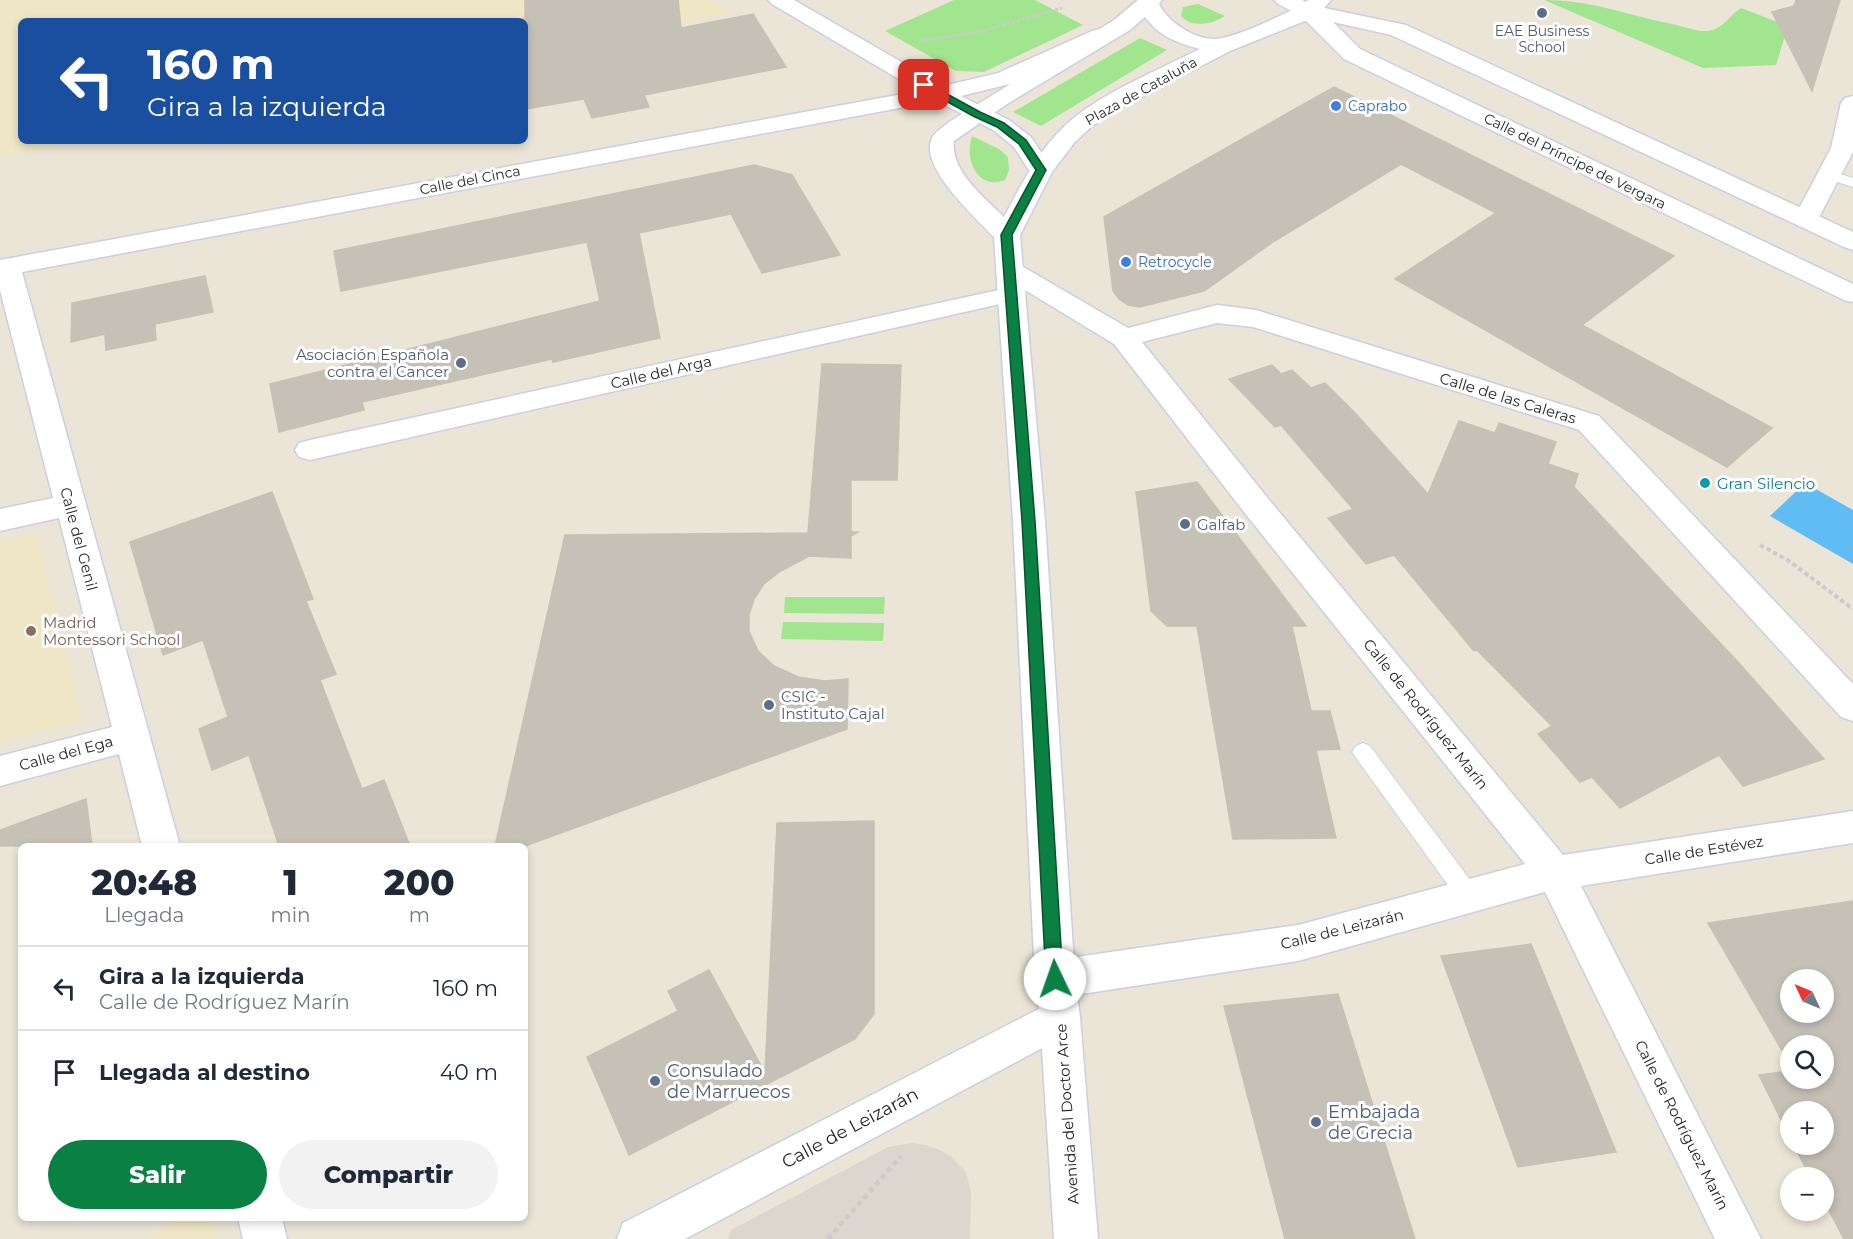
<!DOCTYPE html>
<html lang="es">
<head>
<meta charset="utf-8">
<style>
  :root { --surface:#fff; --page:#f2f2f3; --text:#1f2937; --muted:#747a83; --line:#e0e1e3; --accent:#0b8043 }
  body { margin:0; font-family:Montserrat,sans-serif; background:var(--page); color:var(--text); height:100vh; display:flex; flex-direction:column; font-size:22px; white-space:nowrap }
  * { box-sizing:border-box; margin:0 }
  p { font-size:20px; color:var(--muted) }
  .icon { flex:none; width:33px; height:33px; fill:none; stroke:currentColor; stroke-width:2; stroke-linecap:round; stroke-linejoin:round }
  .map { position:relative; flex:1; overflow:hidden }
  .drawer { position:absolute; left:18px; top:843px; width:510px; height:378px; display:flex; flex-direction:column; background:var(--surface); border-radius:9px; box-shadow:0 3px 9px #0003 }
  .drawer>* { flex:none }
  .guide { position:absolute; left:18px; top:18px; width:510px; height:126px; border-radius:9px; box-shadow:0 3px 9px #0003; background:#1a4fa0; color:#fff; overflow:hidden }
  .needle { width:39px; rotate:314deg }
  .buttons { position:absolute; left:1780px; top:969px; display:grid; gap:12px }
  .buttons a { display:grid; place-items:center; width:54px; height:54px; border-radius:50%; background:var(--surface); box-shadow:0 3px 9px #0003; font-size:30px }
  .pin { position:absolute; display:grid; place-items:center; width:51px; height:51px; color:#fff; margin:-26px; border-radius:12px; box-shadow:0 3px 9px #0006 }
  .me { position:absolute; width:66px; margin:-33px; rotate:357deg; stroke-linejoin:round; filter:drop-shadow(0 0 4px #0008) }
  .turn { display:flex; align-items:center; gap:21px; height:126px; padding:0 30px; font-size:27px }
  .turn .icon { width:78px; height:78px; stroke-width:2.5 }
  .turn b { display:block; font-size:42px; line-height:51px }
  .eta { display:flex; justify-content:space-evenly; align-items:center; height:102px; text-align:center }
  .eta b { font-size:36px; font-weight:800; line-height:42px }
  .primary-button { display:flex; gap:12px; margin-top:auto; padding:12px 30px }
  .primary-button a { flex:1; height:69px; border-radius:36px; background:var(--accent); color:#fff; font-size:24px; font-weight:800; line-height:69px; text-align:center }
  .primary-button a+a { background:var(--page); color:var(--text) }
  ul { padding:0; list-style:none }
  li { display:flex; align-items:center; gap:18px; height:84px; padding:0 30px; border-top:2px solid var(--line) }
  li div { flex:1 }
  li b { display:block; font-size:22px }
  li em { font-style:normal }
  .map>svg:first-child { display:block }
  .education { fill:#eee6c5 }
  .green { fill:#a2e58f }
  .plaza { fill:#dbd7ce }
  .water { fill:#62bcf4 }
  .building { fill:#c6c1b7; stroke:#c6c1b1; stroke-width:1.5; fill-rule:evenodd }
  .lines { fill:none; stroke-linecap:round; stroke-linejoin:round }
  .service-casing { stroke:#cccee2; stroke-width:2 }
  .minor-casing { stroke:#cccee2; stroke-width:3 }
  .tertiary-casing { stroke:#cccee2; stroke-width:3 }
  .secondary-casing { stroke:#cccee2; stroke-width:3 }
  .path-far2 { stroke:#cbcbcb; stroke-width:3; stroke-dasharray:3 2; stroke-linecap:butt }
  .path-far1 { stroke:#cbcbcb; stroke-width:4; stroke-dasharray:4.5 3; stroke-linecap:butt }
  .path { stroke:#cbcbcb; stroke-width:4.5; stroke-dasharray:5 4; stroke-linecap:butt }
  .service { fill:#fff; fill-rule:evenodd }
  .minor { fill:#fff; fill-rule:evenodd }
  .tertiary { fill:#fff; fill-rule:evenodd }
  .secondary { fill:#fff; fill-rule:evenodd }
  .route { fill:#0b8043; stroke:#07532c; stroke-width:1.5 }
  .service-dot { fill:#5c6f8a; stroke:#fff; stroke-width:2 }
  .shop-dot { fill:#3f7fe0; stroke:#fff; stroke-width:2 }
  .culture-dot { fill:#0f9aa8; stroke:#fff; stroke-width:2 }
  .education-dot { fill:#8d6e63; stroke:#fff; stroke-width:2 }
  .labels { text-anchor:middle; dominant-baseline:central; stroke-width:6; stroke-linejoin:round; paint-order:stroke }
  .far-service-label { font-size:14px; fill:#4e5e75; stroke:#fff }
  .far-street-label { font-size:14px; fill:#272727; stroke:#fff }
  .far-shop-label { font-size:14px; fill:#366cbe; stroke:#fff; text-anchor:start }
  .service-label { font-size:15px; fill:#4e5e75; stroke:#fff; text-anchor:start }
  .street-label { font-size:15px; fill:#272727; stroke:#fff }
  .culture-label { font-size:15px; fill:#0d838f; stroke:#fff; text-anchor:start }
  .education-label { font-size:15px; fill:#785e54; stroke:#fff; text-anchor:start }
  .near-service-label { font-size:18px; fill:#4e5e75; stroke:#fff; text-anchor:start }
  .near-street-label { font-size:18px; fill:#272727; stroke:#fff }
</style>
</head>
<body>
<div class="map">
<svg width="1853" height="1239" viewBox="0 0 1853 1239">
  <rect width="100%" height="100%" fill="#ebe5d7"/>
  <!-- education -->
  <g class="education">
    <polygon points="0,0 712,0 732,12 525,53 525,21 21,21 21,141 83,141 0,158"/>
    <polygon points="37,534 83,720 0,742 0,542"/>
    <polygon points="181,1218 211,1218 216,1239 144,1239"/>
  </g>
  <!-- green -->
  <g class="green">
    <polygon points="954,0 1035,0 1083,25 984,72 956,71 885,31"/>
    <path d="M 1544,0 C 1592,0 1627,15 1672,24 C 1683,26 1697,32 1708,31 C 1723,29 1730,15 1741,8 L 1788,26 L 1776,65 L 1703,68 Z"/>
    <path d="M 1198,4 L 1225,16 C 1212,24 1193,29 1181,16 L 1183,7 Z"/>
    <polygon points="1140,38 1167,50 1041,126 1013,112"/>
    <path d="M 972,136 L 999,149 L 1008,157 L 1009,170 L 1005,180 C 977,191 964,159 972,136 Z"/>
    <polygon points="785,597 885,597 884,614 784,613"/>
    <polygon points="783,622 884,623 883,641 781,639"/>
  </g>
  <!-- plaza -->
  <polygon class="plaza" points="912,1143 926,1145 942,1151 951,1157 966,1172 971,1191 970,1239 728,1239 731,1230 888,1147"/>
  <!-- water -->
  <polygon class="water" points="1805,483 1853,510 1853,564 1770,516"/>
  <!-- building -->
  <g class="building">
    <polygon points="525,0 678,0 681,28 753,14 786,67 644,95 649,107 592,118 584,99 525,109"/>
    <polygon points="1796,0 1840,0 1812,91 1772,12 1794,6"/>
    <polygon points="1334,87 1674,256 1582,325 1772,428 1727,467 1395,279 1496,213 1401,164 1273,242 1204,291 1140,307 1128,305 1119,299 1113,291 1104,217"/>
    <polygon points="754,165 792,175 840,255 762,273 731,214 639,233 660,338 553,362 552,359 362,402 364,410 279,432 270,384 600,301 587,242 341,291 334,251"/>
    <polygon points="205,276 213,312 155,324 156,340 106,350 105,334 71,342 72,303"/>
    <polygon points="822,364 901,365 897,480 851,480 851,532 858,532 851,536 851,558 809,556 779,572 764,584 754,599 749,615 749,631 758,651 774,666 798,677 825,681 848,679 847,729 525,846 495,846 565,535 808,533"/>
    <polygon points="1272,365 1281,374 1292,370 1311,388 1325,383 1356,414 1428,494 1459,421 1495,433 1499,423 1556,442 1548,464 1578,474 1574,487 1738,662 1824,759 1743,786 1719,755 1620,808 1592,777 1580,782 1538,734 1552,726 1477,650 1474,651 1394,555 1366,564 1328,518 1353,509 1281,425 1275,427 1229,379"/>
    <polygon points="1197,482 1306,626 1292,626 1311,711 1330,711 1340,749 1316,750 1336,838 1233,839 1197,626 1167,626 1151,611 1136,492"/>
    <polygon points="272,492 313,599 306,601 336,674 320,680 362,789 384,780 410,846 279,846 249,755 212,770 199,729 228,717 203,640 163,655 130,542"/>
    <polygon points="86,799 92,846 0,846 0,830"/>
    <polygon points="874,821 874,1014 855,1039 629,1155 587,1057 678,1011 668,991 709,970 765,1073 777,823"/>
    <path d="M 1853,901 L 1853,1239 L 1844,1239 L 1824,1201 L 1824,1178 L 1811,1178 L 1793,1144 L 1824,1144 L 1824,1112 L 1791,1112 L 1791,1140 L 1759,1075 L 1791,1071 L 1791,1078 L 1824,1078 L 1824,1046 L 1791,1046 L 1791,1066 L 1708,923 ZM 1791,980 L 1824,980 L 1824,1012 L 1791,1012 Z"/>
    <polygon points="1531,944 1616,1152 1518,1167 1441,956"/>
    <polygon points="1338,994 1415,1239 1285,1239 1224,1006"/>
  </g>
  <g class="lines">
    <!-- service casing -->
    <g class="service-casing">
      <g id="service">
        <polygon points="1830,171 1853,178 1853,187 1825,178 1823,175"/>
        <polygon points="1363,743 1370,746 1477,889 1480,896 1477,903 1469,906 1461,903 1356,758 1352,752 1356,746"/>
      </g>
    </g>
    <!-- minor casing -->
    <g class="minor-casing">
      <g id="minor">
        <polygon points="768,0 794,0 943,86 998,73 1092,31 1100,29 1108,31 1111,36 1108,41 1014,83 961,96 1009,120 1031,137 1053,170 1050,175 1041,177 1032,175 1014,147 993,130 937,101 22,272 180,846 142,846 119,754 0,786 0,756 112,727 59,518 0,531 0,509 53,498 0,290 0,260 919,91 772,4"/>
        <polygon points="1853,96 1853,152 1815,225 1806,228 1797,225 1793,220 1831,148 1841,103 1845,98"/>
        <polygon points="1011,263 1020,265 1128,328 1217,305 1256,310 1599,416 1853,684 1853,721 1841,717 1579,430 1253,327 1217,323 1142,342 1266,496 1563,855 1853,811 1853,843 1581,886 1761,1239 1715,1239 1545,892 1298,961 1055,998 1041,992 1035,979 1041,966 1055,960 1298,925 1525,864 1244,512 1114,344 1025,290 1026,293 1022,299 1013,301 310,460 299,457 295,450 299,443 310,440 1017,286 1002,277 998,271 1002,265"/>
        <polygon points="1060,998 1074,1003 1080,1017 1074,1031 685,1239 617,1239 623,1223"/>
        <polygon points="238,1218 282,1218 287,1239 243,1239"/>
      </g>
    </g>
    <!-- tertiary casing -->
    <g class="tertiary-casing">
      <path id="tertiary" d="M 1138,0 L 1162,0 L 1159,4 C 1168,23 1200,44 1222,38 C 1249,32 1276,17 1301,6 L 1308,0 L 1331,0 L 1317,16 L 1230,51 L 1121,108 L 1092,126 L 1074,143 L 1052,172 L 1020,235 L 1045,521 L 1075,979 L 1080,1017 L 1098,1239 L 1054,1239 L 1040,1017 L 1035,979 L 1013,521 L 994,237 C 976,218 918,166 932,138 C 935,132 943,127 949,122 L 1114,20 ZM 1145,17 C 1159,36 1177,43 1200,49 C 1162,68 1107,91 1075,117 C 1042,143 1023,181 1004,217 C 985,198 950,171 954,141 L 1007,104 L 1130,30 Z"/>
    </g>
    <!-- secondary casing -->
    <g class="secondary-casing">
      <polygon id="secondary" points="1274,0 1302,0 1315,6 1406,25 1853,232 1853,250 1844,247 1391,35 1333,22 1360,49 1853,284 1853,302 1844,300 1344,59 1301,16 1278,4"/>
    </g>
    <!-- path-far2 -->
    <polyline class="path-far2" points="919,41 979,32 1062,8"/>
    <!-- path-far1 -->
    <polyline class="path-far1" points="1760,545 1789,561 1853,609"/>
    <!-- path -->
    <polyline class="path" points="828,1239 901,1156"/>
    <!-- service -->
    <use href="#service" class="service"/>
    <!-- minor -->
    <use href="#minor" class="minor"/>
    <!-- tertiary -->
    <use href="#tertiary" class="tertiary"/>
    <!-- secondary -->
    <use href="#secondary" class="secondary"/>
  </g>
  <!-- route -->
  <polygon class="route" points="921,83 927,83 980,112 1004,123 1026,140 1046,170 1012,235 1035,521 1063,979 1060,984 1055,987 1049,984 1046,979 1022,521 1001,235 1036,170 1019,144 997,127 973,116 921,87"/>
  <!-- markers -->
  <g class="service-dot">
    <circle cx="1542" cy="13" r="6"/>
    <circle cx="461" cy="363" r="6"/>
    <circle cx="1185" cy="524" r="6"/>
    <circle cx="769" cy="705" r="6"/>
    <circle cx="655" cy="1081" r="6"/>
    <circle cx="1316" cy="1122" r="6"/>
  </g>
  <g class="shop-dot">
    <circle cx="1336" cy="106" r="6"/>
    <circle cx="1126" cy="262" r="6"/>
  </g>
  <circle class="culture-dot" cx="1705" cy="483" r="6"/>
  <circle class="education-dot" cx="31" cy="631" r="6"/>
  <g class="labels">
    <!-- far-service labels -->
    <g class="far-service-label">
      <text x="1542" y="31">EAE Business<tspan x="1542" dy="16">School</tspan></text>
    </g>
    <!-- far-street labels -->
    <g class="far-street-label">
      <text transform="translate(1141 91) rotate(-29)">Plaza de Cataluña</text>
      <text transform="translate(1575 161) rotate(26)">Calle del Príncipe de Vergara</text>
      <text transform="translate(470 180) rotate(-11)">Calle del Cinca</text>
    </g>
    <!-- far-shop labels -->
    <g class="far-shop-label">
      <text x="1348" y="106">Caprabo</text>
      <text x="1138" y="262">Retrocycle</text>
    </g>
    <!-- service labels -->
    <g class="service-label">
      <text x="449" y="354" text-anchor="end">Asociación Española<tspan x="449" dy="17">contra el Cancer</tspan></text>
      <text x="1197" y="524">Galfab</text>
      <text x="781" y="696">CSIC -<tspan x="781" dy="17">Instituto Cajal</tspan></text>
    </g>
    <!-- street labels -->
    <g class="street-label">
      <text transform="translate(661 372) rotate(-13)">Calle del Arga</text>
      <text transform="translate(1508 398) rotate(17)">Calle de las Caleras</text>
      <text transform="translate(79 539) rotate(75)">Calle del Genil</text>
      <text transform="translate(1426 714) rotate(51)">Calle de Rodríguez Marín</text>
      <text transform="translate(66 753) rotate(-15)">Calle del Ega</text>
      <text transform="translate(1704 850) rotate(-9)">Calle de Estévez</text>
      <text transform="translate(1342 929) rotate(-14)">Calle de Leizarán</text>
      <text transform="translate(1067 1114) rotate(-94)">Avenida del Doctor Arce</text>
      <text transform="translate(1682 1125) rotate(63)">Calle de Rodríguez Marín</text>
    </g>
    <!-- culture labels -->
    <g class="culture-label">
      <text x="1717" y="483">Gran Silencio</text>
    </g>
    <!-- education labels -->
    <g class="education-label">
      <text x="43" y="622">Madrid<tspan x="43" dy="17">Montessori School</tspan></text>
    </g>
    <!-- near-service labels -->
    <g class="near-service-label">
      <text x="667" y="1071">Consulado<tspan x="667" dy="21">de Marruecos</tspan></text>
      <text x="1328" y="1112">Embajada<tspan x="1328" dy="21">de Grecia</tspan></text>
    </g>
    <!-- near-street labels -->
    <g class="near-street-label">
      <text transform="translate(850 1128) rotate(-28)">Calle de Leizarán</text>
    </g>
  </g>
</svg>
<div class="buttons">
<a><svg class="needle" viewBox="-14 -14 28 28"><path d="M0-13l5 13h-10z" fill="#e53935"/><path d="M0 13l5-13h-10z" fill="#747a83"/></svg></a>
<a><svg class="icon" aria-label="search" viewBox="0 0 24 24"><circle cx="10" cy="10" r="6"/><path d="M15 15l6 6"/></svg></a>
<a>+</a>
<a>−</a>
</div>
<div class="pin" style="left:924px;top:85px;background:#d93025"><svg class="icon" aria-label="arrive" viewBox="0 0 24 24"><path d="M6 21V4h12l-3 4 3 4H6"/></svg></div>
<svg class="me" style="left:1055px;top:979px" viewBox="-20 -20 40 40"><circle r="19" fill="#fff"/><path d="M0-13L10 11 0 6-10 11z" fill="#0b8043"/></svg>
<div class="guide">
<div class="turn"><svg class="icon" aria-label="left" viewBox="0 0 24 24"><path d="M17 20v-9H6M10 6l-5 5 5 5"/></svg><div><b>160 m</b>Gira a la izquierda</div></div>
</div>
<section class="drawer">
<div class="eta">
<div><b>20:48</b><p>Llegada</p></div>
<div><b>1</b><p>min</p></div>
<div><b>200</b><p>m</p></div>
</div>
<ul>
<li><svg class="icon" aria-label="left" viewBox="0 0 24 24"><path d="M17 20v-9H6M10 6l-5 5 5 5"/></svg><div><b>Gira a la izquierda</b><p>Calle de Rodríguez Marín</p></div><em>160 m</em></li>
<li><svg class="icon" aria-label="arrive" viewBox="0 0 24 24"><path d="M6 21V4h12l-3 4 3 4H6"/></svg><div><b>Llegada al destino</b></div><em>40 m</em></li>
</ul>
<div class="primary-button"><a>Salir</a><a>Compartir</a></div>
</section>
</div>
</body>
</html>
